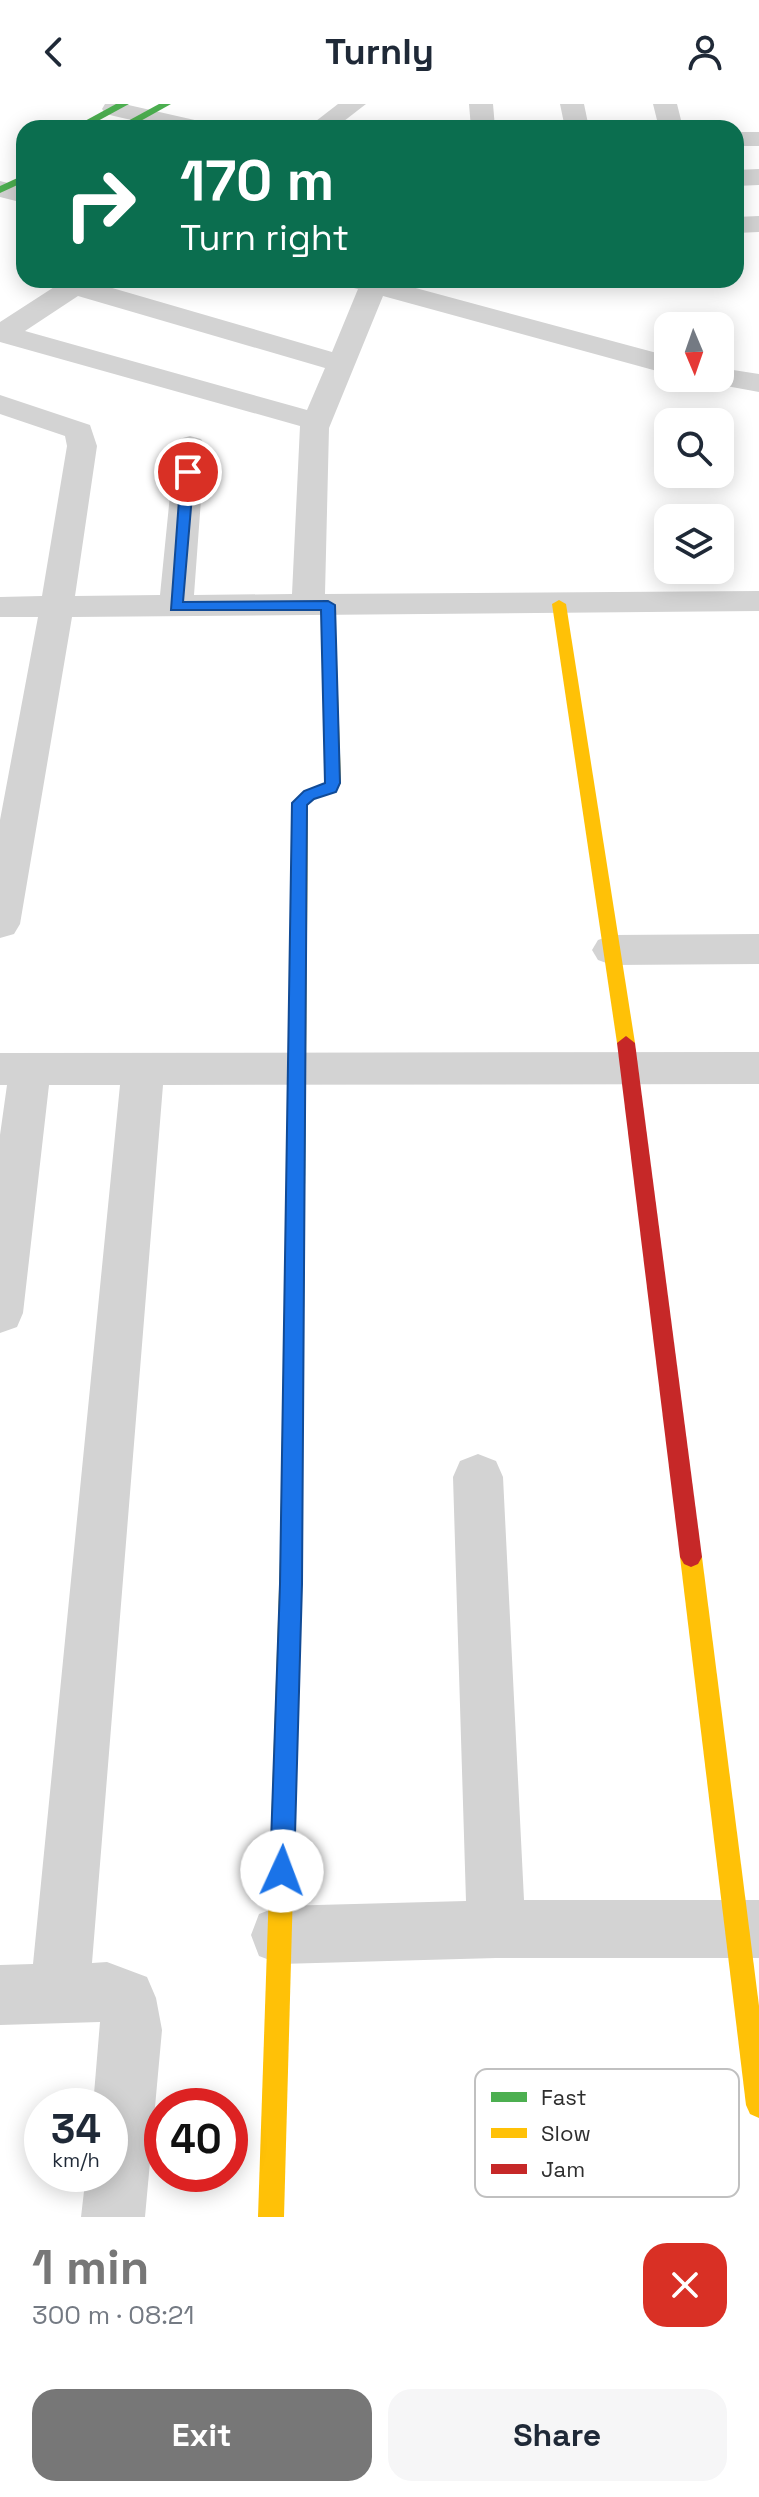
<!DOCTYPE html>
<html lang="en">
<head>
<meta charset="utf-8">
<style>
  :root { --surface:#fff; --page:#f6f6f7; --text:#1f2937; --muted:#747a83; --accent:#777 }
  body { margin:0; font-family:"Space Grotesk",sans-serif; background:var(--page); color:var(--text); height:100vh; display:flex; flex-direction:column; font-size:30px; white-space:nowrap }
  * { box-sizing:border-box; margin:0 }
  p { font-size:26px; color:var(--muted) }
  .icon { flex:none; width:44px; height:44px; fill:none; stroke:currentColor; stroke-width:2; stroke-linecap:round; stroke-linejoin:round }
  .map { position:relative; height:2113px; overflow:hidden }
  .sheet { display:flex; flex-direction:column; background:var(--surface); flex:1 }
  .sheet>* { flex:none }
  .hud { position:absolute; left:16px; top:16px; width:728px; height:168px; border-radius:24px; box-shadow:0 4px 20px #0003; background:#0b6e4f; color:#fff; overflow:hidden }
  .needle { width:52px; rotate:178deg }
  .fabs { position:absolute; left:654px; top:208px; display:grid; gap:16px }
  .fabs a { display:grid; place-items:center; width:80px; height:80px; border-radius:16px; background:var(--surface); box-shadow:0 4px 20px #0003; font-size:40px }
  .speed { position:absolute; left:24px; top:1984px; display:flex; gap:16px; font-size:40px; font-weight:700; text-align:center }
  .speed>* { display:grid; place-content:center; width:104px; height:104px; border-radius:50%; background:var(--surface); box-shadow:0 4px 20px #0003; line-height:1 }
  .speed small { font-size:20px; font-weight:400 }
  .speed .limit { border:12px solid #d22; background:#fff; color:#111 }
  .pin { position:absolute; display:grid; place-items:center; width:68px; height:68px; color:#fff; margin:-34px; border:4px solid #fff; border-radius:50%; box-shadow:0 2px 8px #0007 }
  .me { position:absolute; width:88px; margin:-44px; rotate:2deg; stroke-linejoin:round; filter:drop-shadow(0 0 6px #0008) }
  .turn { display:flex; align-items:center; gap:28px; height:168px; padding:0 32px; font-size:36px }
  .turn .icon { width:104px; height:104px; stroke-width:2.5 }
  .turn b { display:block; font-size:56px; line-height:68px }
  .round { display:grid; place-items:center; flex:none; width:84px; height:84px; border-radius:24px; background:var(--page) }
  .headline { display:flex; align-items:center; justify-content:space-between; height:136px; padding:0 32px }
  h1 { font-size:48px; font-weight:600; line-height:60px; color:var(--accent) }
  .button { display:flex; gap:16px; margin-top:auto; padding:16px 32px }
  .button a { flex:1; height:92px; border-radius:24px; background:var(--accent); color:#fff; font-size:32px; font-weight:600; line-height:92px; text-align:center }
  .button a+a { background:var(--page); color:var(--text) }
  header { display:flex; justify-content:space-between; align-items:center; height:104px; padding:0 32px; background:var(--surface); font-size:36px; font-weight:600 }
  .map>svg:first-child { display:block }
  .lines { fill:none; stroke-linecap:round; stroke-linejoin:round }
  .street { fill:#d3d3d3; fill-rule:evenodd }
  .fast { fill:#4caf50; fill-rule:evenodd }
  .slow { fill:#ffc107; fill-rule:evenodd }
  .jam { fill:#c62828; fill-rule:evenodd }
  .route { fill:#1a73e8; stroke:#114b97; stroke-width:2 }
  .key { fill:#fff; stroke:#c0c0c0; stroke-width:2 }
  .key-label { font-size:22px; fill:#2e2e2e }
</style>
</head>
<body>
<header><svg class="icon" aria-label="back" viewBox="0 0 24 24"><path d="M15 5l-7 7 7 7"/></svg>Turnly<svg class="icon" aria-label="person" viewBox="0 0 24 24"><circle cx="12" cy="8" r="4"/><path d="M4 21q1-7 8-7t8 7"/></svg></header>
<div class="map">
<svg width="759" height="2113" viewBox="0 0 759 2113">
  <rect width="100%" height="100%" fill="#fff"/>
  <g class="lines">
    <!-- street -->
    <g class="street">
      <polygon points="105,0 124,0 199,17 208,19 211,24 166,24 114,12 106,10 102,5"/>
      <polygon points="338,0 366,0 335,24 307,24"/>
      <polygon points="469,0 493,0 495,24 471,24"/>
      <polygon points="560,0 584,0 589,24 565,24"/>
      <polygon points="653,0 677,0 683,24 659,24"/>
      <rect x="736" y="28" width="23" height="14"/>
      <polygon points="759,65 759,81 736,82 736,66"/>
      <polygon points="0,77 24,83 24,99 0,93"/>
      <polygon points="759,112 759,128 736,129 736,113"/>
      <path d="M 65,176 L 98,176 L 95,179 L 332,248 L 358,185 L 345,182 L 341,176 L 386,176 L 668,252 L 668,270 L 383,192 L 329,324 L 325,490 L 759,487 L 759,507 L 72,513 L 20,820 L 14,830 L 0,834 L 0,716 L 38,513 L 0,513 L 0,493 L 42,492 L 67,342 L 65,332 L 0,310 L 0,291 L 90,321 L 97,342 L 75,492 L 160,491 L 175,341 L 179,335 L 190,332 L 201,335 L 205,341 L 194,491 L 292,490 L 300,322 L 0,238 L 0,218 ZM 78,192 L 325,264 L 307,306 L 25,227 Z"/>
      <polygon points="720,264 759,270 759,288 710,279 706,274 720,274"/>
      <polygon points="759,830 759,860 612,861 598,856 592,846 598,836 612,831"/>
      <polygon points="759,948 759,980 163,981 92,1859 107,1858 147,1873 156,1894 162,1926 145,2113 81,2113 86,2070 110,2070 110,2002 93,2002 100,1918 0,1921 0,1861 33,1860 120,981 49,981 23,1209 17,1223 0,1229 0,1031 7,981 0,981 0,949"/>
      <polygon points="478,1350 496,1357 503,1373 524,1796 759,1796 759,1854 496,1854 280,1860 259,1852 251,1831 259,1810 280,1802 466,1797 453,1373 460,1357"/>
    </g>
    <!-- fast -->
    <g class="fast">
      <polygon points="116,0 129,0 85,24 72,24"/>
      <polygon points="159,0 171,0 128,24 115,24"/>
      <polygon points="24,71 24,78 0,89 0,82"/>
      <polygon points="297,953 306,960 302,1456 298,1463 291,1466 284,1463 280,1456 288,960"/>
    </g>
    <!-- slow -->
    <g class="slow">
      <polygon points="559,496 566,500 635,939 626,946 617,939 552,500"/>
      <polygon points="328,497 335,501 341,679 335,688 314,695 308,701 306,960 297,967 288,960 292,699 304,687 325,679 321,501"/>
      <polygon points="691,1443 698,1446 702,1453 759,1902 759,2014 750,2010 746,2001 680,1453 684,1446"/>
      <polygon points="291,1446 298,1449 302,1456 284,2113 258,2113 280,1456 284,1449"/>
    </g>
    <!-- jam -->
    <polygon class="jam" points="626,932 635,939 702,1453 698,1460 691,1463 684,1460 680,1453 617,939"/>
  </g>
  <!-- route -->
  <polygon class="route" points="188,364 194,368 183,498 328,497 335,501 340,679 336,688 314,695 307,701 302,1480 294,1767 291,1775 282,1779 274,1775 270,1767 280,1480 292,699 304,687 325,679 321,506 171,506 181,368"/>
  <!-- legend -->
  <rect x="475" y="1965" width="264" height="128" rx="12" class="key"/>
  <rect x="491" y="1988" width="36" height="10" fill="#4caf50"/>
  <rect x="491" y="2024" width="36" height="10" fill="#ffc107"/>
  <rect x="491" y="2060" width="36" height="10" fill="#c62828"/>
  <g class="key-label">
    <text x="541" y="2001">Fast</text>
    <text x="541" y="2037">Slow</text>
    <text x="541" y="2073">Jam</text>
  </g>
</svg>
<div class="fabs">
<a><svg class="needle" viewBox="-14 -14 28 28"><path d="M0-13l5 13h-10z" fill="#e53935"/><path d="M0 13l5-13h-10z" fill="#747a83"/></svg></a>
<a><svg class="icon" aria-label="search" viewBox="0 0 24 24"><circle cx="10" cy="10" r="6"/><path d="M15 15l6 6"/></svg></a>
<a><svg class="icon" aria-label="layers" viewBox="0 0 24 24"><path d="M12 4l9 5-9 5-9-5zM3 14l9 5 9-5"/></svg></a>
</div>
<div class="speed"><div>34<small>km/h</small></div><div class="limit">40</div></div>
<div class="pin" style="left:188px;top:368px;background:#d93025"><svg class="icon" aria-label="arrive" viewBox="0 0 24 24"><path d="M6 21V4h12l-3 4 3 4H6"/></svg></div>
<svg class="me" style="left:282px;top:1767px" viewBox="-20 -20 40 40"><circle r="19" fill="#fff"/><path d="M0-13L10 11 0 6-10 11z" fill="#1a73e8"/></svg>
<div class="hud">
<div class="turn"><svg class="icon" aria-label="right" viewBox="0 0 24 24"><path d="M7 20v-9h11M14 6l5 5-5 5"/></svg><div><b>170 m</b>Turn right</div></div>
</div>
</div>
<section class="sheet">
<div class="headline"><div><h1>1 min</h1><p>300 m · 08:21</p></div><a class="round" style="background:#d93025;color:#fff"><svg class="icon" aria-label="close" viewBox="0 0 24 24"><path d="M6 6l12 12M18 6L6 18"/></svg></a></div>
<div class="button"><a>Exit</a><a>Share</a></div>
</section>
</body>
</html>
